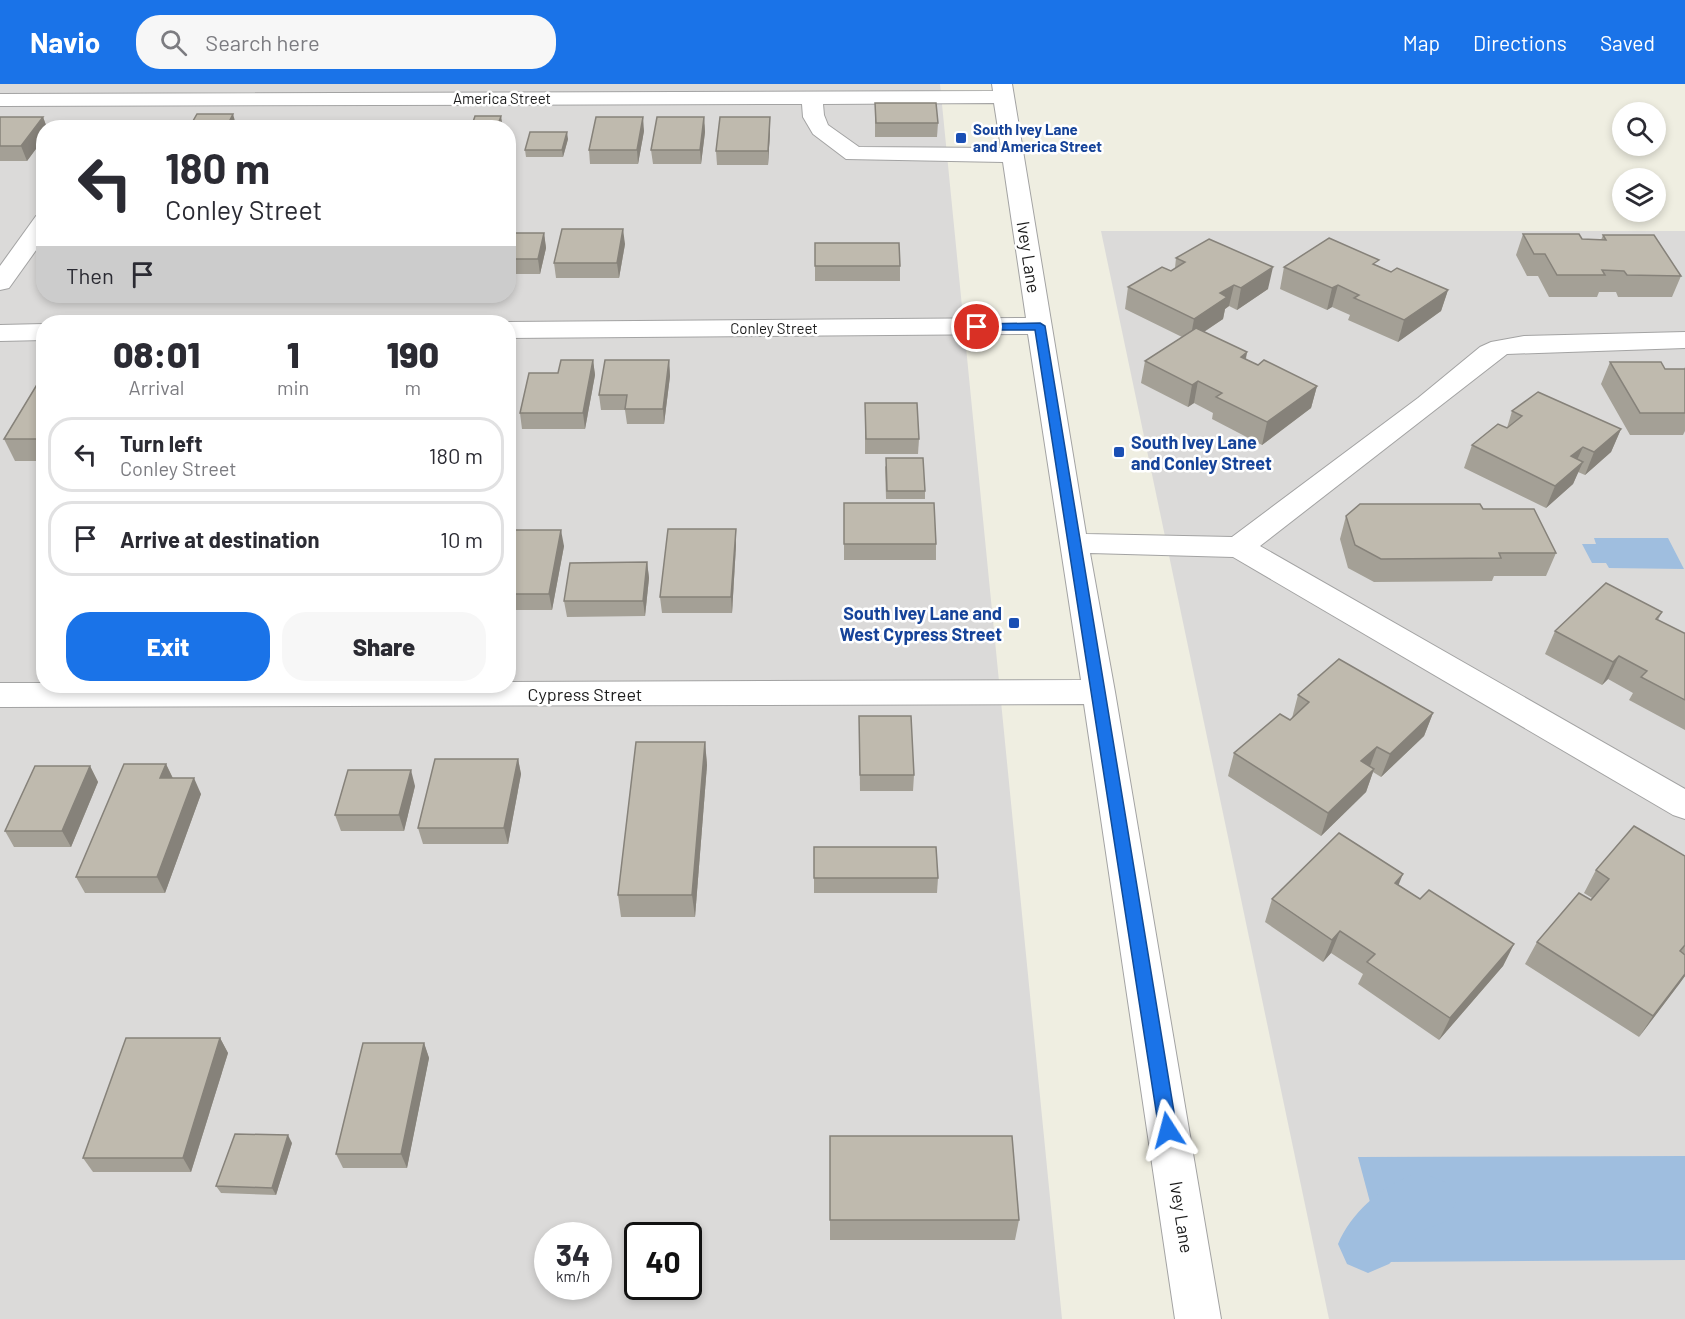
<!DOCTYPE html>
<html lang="en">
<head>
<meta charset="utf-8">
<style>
  :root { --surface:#fff; --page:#f7f7f7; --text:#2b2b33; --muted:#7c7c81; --line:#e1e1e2; --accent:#1a73e8 }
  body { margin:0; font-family:Barlow,sans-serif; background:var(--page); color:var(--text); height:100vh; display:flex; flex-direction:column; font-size:22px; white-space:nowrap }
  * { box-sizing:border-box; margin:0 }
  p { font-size:20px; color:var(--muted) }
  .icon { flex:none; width:33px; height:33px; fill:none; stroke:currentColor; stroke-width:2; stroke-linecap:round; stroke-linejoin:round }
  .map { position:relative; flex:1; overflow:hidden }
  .side { position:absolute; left:36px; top:231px; width:480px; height:378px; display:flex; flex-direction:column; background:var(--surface); border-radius:24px; box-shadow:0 3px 9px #0003 }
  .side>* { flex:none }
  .guide { position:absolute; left:36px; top:36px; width:480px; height:183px; border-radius:24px; box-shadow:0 3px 9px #0003; background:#fff; color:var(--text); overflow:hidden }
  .fabs { position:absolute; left:1612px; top:18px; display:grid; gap:12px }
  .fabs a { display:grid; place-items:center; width:54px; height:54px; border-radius:50%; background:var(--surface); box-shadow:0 3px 9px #0003; font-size:30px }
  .speed { position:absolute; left:534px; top:1138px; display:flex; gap:12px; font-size:30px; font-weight:700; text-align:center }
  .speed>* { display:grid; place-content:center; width:78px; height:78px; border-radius:50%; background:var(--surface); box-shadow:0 3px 9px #0003; line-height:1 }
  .speed small { font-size:15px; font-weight:400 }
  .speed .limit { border:3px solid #111; border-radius:9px; background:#fff; color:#111 }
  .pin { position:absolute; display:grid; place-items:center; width:51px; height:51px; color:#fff; margin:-26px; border:3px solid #fff; border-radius:50%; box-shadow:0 2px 6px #0007 }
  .me { position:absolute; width:66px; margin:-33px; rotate:351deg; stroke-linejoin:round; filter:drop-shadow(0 0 4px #0008) }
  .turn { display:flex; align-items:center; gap:21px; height:126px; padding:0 30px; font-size:27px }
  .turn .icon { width:78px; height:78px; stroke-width:2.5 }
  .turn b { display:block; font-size:42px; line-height:51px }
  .then { display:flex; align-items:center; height:57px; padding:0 30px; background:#0003; gap:12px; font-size:22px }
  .eta { display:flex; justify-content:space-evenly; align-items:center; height:102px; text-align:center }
  .eta b { font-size:36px; font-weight:800; line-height:42px }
  .cta { display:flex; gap:12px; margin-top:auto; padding:12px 30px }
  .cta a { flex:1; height:69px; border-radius:24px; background:var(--accent); color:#fff; font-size:24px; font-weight:800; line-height:69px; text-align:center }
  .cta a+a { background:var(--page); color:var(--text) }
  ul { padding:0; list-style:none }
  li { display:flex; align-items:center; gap:18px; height:75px; margin:0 12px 9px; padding:0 18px; border:3px solid var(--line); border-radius:24px }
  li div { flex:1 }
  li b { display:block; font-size:22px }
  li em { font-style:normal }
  header { display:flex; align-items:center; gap:36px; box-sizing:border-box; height:84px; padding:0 30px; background:var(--accent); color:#fff }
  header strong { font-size:28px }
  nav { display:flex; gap:33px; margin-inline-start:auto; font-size:21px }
  .search { width:420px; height:54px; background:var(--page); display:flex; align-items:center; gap:15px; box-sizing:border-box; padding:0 21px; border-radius:24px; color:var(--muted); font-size:22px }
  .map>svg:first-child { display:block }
  .residential { fill:#dbdad9; fill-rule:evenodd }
  .water { fill:#9fbedf }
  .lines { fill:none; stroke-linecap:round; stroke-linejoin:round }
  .canal { fill:#9fbedf; fill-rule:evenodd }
  .minor-casing { stroke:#a3a3a3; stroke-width:2 }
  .minor { fill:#fff; fill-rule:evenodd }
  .wall { fill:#a4a096 }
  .shaded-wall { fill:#86827a }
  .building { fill:#bfbaae; stroke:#86827a; stroke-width:1.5 }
  .route { fill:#1a73e8; stroke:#114b97; stroke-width:1.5 }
  .transit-dot { fill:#1a4fb4; stroke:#fff; stroke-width:2 }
  .labels { text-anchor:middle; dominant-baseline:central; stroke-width:5; stroke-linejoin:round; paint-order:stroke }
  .far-street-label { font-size:15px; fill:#1c1c1c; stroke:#fff }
  .far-transit-label { font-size:15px; font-weight:bold; fill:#164399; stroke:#fff; text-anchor:start }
  .street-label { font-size:18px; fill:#1c1c1c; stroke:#fff }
  .transit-label { font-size:18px; font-weight:bold; fill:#164399; stroke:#fff; text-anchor:start }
</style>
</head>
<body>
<header>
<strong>Navio</strong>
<div class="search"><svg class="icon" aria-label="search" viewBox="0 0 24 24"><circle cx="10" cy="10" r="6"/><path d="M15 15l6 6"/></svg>Search here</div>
<nav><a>Map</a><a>Directions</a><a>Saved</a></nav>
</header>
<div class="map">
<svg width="1685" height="1235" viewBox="0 0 1685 1235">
  <rect width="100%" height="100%" fill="#efeee1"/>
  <!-- residential -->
  <g class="residential">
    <path d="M 0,0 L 940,0 L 1062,1235 L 0,1235 ZM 44,44 L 508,44 L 508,212 L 44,212 ZM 44,238 L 508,238 L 508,602 L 44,602 ZM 548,1152 L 598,1152 L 598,1203 L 548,1203 ZM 638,1152 L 688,1152 L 688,1203 L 638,1203 Z"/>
    <polygon points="1101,147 1685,147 1685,1235 1329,1235"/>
  </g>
  <!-- water -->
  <g class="water">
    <polygon points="1594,454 1668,454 1684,485 1609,484 1606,479 1592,479 1582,460 1596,460"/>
    <polygon points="1685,1072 1685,1176 1386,1178 1358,1073"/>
  </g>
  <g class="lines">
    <!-- canal -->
    <path class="canal" d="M 1411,1091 L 1427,1091 L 1448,1099 L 1456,1118 L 1448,1137 L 1424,1146 L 1389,1180 L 1368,1189 L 1347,1180 L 1338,1160 C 1351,1129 1380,1104 1411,1091 Z"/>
    <!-- minor casing -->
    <g class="minor-casing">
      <g id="minor">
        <path d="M 992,0 L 1012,0 L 1086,450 L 1232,453 L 1418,314 L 1480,263 L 1491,258 L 1524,252 L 1685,248 L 1685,264 L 1507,270 L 1260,462 L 1685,705 L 1685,735 L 1673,731 L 1233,473 L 1090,469 L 1115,608 L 1221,1235 L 1175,1235 L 1084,620 L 0,623 L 0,599 L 44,599 L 44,602 L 508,602 L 508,598 L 1081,596 L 1028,250 L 508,254 L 508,238 L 1026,234 L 1003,78 L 846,75 L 813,50 L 803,33 L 802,20 L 0,22 L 0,10 L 993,7 ZM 994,19 L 1001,64 L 859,63 L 828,41 L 824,31 L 823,20 Z"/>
        <polygon points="44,130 44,155 9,204 0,206 0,182 36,132"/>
        <polygon points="44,240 44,256 0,257 0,241"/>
      </g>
    </g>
    <!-- minor -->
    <use href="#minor" class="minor"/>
  </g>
  <!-- wall -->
  <g class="wall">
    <polygon points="875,19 938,39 937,53 875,53"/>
    <polygon points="0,33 43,33 47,44 44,44 44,54 27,77 0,77"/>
    <polygon points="704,33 705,48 701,80 653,80 651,66"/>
    <polygon points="770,33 770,47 768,81 717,81 716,67"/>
    <polygon points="644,47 638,80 590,80 589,66"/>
    <polygon points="568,55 563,73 526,73 525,66"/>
    <polygon points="508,149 544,149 546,164 540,190 508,190"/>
    <polygon points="1523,150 1582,155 1601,156 1603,151 1681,192 1672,213 1618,213 1616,208 1599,208 1597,213 1549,213 1538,192 1527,192 1516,171"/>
    <polygon points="625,160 619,194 556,194 554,179"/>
    <polygon points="1176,174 1268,205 1237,226 1229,222 1225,225 1223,235 1204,248 1247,268 1246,275 1258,281 1317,302 1311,324 1262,361 1212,335 1213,329 1194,319 1188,323 1141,299 1145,277 1182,253 1125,225 1128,203 1171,187 1175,184"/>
    <polygon points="1377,181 1391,188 1448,206 1441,227 1398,258 1348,236 1350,231 1332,223 1327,226 1280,205 1284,183"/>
    <rect x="815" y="182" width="85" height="15"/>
    <polygon points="593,276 595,291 585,345 522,345 520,329 558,289"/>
    <polygon points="669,276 670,292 664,340 627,340 625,326 601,326 599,311"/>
    <polygon points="1610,278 1665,285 1684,285 1685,283 1685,347 1683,351 1630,351 1601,300"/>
    <polygon points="44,289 44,377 15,377 4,355"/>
    <polygon points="1512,327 1621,345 1611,368 1585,391 1578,388 1573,400 1546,424 1464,384 1472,361 1507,344"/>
    <polygon points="865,334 919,355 918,370 865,370"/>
    <polygon points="885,382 925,407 925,415 886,415"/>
    <polygon points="844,419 936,460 936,476 844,476"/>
    <polygon points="1483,425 1556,469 1546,492 1494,492 1492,497 1374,498 1348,484 1340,455 1346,432"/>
    <polygon points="508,446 564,462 552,526 508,526"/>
    <polygon points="736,461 732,529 662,529 660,513"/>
    <polygon points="647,478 649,494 645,532 567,533 564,517"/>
    <polygon points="1662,528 1658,536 1684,549 1685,549 1685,646 1629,616 1633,609 1608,595 1602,601 1545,570 1555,547"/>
    <polygon points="1298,611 1433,629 1424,652 1381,693 1373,688 1366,708 1321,752 1228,692 1234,669 1290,636 1292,634"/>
    <polygon points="859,632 914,691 913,707 860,707"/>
    <polygon points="705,658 707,681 695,833 621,833 618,811"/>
    <polygon points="518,675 521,690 508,760 423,760 418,744"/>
    <polygon points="166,680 173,694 201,710 165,809 85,809 76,793"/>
    <polygon points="90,682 98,698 71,763 14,763 5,747"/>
    <polygon points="415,702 404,747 341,747 335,731"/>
    <polygon points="1685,772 1685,892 1639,953 1525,880 1537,858 1592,814 1584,809 1596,786"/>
    <polygon points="814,794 938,794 937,809 814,809"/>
    <polygon points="1398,801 1420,815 1514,860 1503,882 1439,956 1358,900 1363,890 1331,869 1323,878 1265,838 1272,815"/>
    <polygon points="220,954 228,969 191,1088 93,1088 83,1074"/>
    <polygon points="424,959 429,974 407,1084 343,1084 336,1070"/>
    <polygon points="830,1052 1019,1136 1015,1156 830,1156"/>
    <polygon points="292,1059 276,1111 221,1109 216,1102"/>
  </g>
  <!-- shaded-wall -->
  <g class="shaded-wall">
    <polygon points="233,30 237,44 226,44"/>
    <polygon points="501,32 503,44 497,44"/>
    <polygon points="43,33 47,44 44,44 44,54 27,77 21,62"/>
    <polygon points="643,33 644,47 638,80 637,66"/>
    <polygon points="704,33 705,48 701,80 700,66"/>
    <polygon points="770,33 770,47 768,81 768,67"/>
    <polygon points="567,48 568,55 563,73 562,66"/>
    <polygon points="623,145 625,160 619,194 617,179"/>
    <polygon points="544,149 546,164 540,190 538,175"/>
    <polygon points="1273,183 1268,205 1237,226 1241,204"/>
    <polygon points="1234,201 1229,222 1225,225 1223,235 1190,257 1194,235 1220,209"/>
    <polygon points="1338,201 1332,223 1327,226 1332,204"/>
    <polygon points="1448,206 1441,227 1398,258 1404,236"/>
    <polygon points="1247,268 1242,291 1241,273"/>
    <polygon points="593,276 595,291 585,345 583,329"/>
    <polygon points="669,276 670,292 664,340 663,325"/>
    <polygon points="510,296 513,311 508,329 508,302"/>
    <polygon points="1198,297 1194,319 1188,323 1192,301"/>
    <polygon points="1317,302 1311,324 1262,361 1267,338"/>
    <polygon points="1621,345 1611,368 1585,391 1594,368"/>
    <polygon points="1583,363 1573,385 1571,372"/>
    <polygon points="1583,378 1573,400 1546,424 1555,402"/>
    <polygon points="736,445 736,461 732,529 731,513"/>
    <polygon points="561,446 564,462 552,526 549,510"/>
    <polygon points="647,478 649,494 645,532 643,517"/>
    <polygon points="1619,572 1608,595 1602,601 1613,578"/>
    <polygon points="1433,629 1424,652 1381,693 1390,670"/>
    <polygon points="705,658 707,681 695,833 692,811"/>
    <polygon points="1377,663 1369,685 1361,677"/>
    <polygon points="518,675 521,690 508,760 504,744"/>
    <polygon points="166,680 173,695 160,694"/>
    <polygon points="90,682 98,698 71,763 62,747"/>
    <polygon points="1374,685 1366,708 1321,752 1328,729"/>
    <polygon points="411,686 415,702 404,747 399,731"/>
    <polygon points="194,694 201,710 165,809 157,793"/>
    <polygon points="1403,790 1394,812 1395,799"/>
    <polygon points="1340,847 1331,869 1323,878 1332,856"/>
    <polygon points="1514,860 1503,882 1439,956 1450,934"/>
    <polygon points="1685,890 1685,892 1680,899 1639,953 1653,932"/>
    <polygon points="220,954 228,969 191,1088 183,1074"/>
    <polygon points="424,959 429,974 407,1084 401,1070"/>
    <polygon points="288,1051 292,1059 276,1111 272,1104"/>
  </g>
  <!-- building -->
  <g class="building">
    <polygon points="875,19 936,19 938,39 876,39"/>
    <polygon points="197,30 233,30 226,44 189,44"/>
    <polygon points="475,32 501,32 497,44 428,44 429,41 472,41"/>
    <polygon points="0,33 43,33 21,62 0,62"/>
    <polygon points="596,33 643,33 637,66 589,66"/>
    <polygon points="657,33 704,33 700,66 651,66"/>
    <polygon points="720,33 770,33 768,67 716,67"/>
    <polygon points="335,38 356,38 354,44 333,44"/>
    <polygon points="530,48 567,48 562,66 525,66"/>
    <polygon points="562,145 623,145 617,179 554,179"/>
    <polygon points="508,149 544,149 538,175 508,175"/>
    <polygon points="1523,150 1579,150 1582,155 1606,156 1603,151 1654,151 1681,192 1627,191 1624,187 1602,186 1605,191 1557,191 1545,170 1534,170"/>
    <polygon points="1329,154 1379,176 1373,180 1391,188 1397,184 1448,206 1404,236 1354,214 1359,211 1338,201 1332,204 1284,183"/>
    <polygon points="1209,155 1273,183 1241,204 1234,201 1220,209 1227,213 1194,235 1128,203 1162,183 1171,187 1185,178 1176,174"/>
    <polygon points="815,159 899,159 900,182 815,182"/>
    <polygon points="1196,244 1247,268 1241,273 1258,281 1264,276 1317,302 1267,338 1216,313 1222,309 1198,297 1192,301 1145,277"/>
    <polygon points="561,276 593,276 583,329 520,329 529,289 558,289"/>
    <polygon points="605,276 669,276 663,325 625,325 627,311 599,311"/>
    <polygon points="1610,278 1661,278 1665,285 1685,285 1685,329 1640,329"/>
    <polygon points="44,289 44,355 4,355"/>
    <polygon points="1538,308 1621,345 1594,368 1583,363 1571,372 1583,378 1555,402 1472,361 1498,340 1507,344 1522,332 1512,327"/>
    <polygon points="865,319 917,319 919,355 866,355"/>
    <polygon points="886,374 923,374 925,407 887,407"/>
    <polygon points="844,419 934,419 936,460 844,460"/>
    <polygon points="1360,420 1480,420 1483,425 1534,425 1556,469 1499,469 1501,474 1381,475 1355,461 1346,432"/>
    <polygon points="668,445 736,445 731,513 660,513"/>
    <polygon points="508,446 561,446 549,510 508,510"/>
    <polygon points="647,478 643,517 564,517 570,479"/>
    <polygon points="1606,499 1662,528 1656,535 1684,549 1685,549 1685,616 1641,593 1647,587 1619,572 1613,578 1555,547"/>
    <polygon points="1339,575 1433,629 1390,670 1377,663 1361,677 1374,685 1328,729 1234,669 1280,630 1290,636 1309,618 1298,611"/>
    <polygon points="859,632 911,632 914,691 860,691"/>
    <polygon points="636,658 705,658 692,811 618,811"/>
    <polygon points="435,675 518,675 504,744 418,744"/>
    <polygon points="124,680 166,680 160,694 194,694 157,793 76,793"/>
    <polygon points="35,682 90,682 62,747 5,747"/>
    <polygon points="348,686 411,686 399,731 335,731"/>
    <polygon points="1634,742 1685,772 1685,861 1680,867 1685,871 1685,890 1653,932 1537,858 1579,809 1591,816 1609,795 1596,786"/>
    <polygon points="1339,749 1403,790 1395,799 1420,815 1429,806 1514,860 1450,934 1367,878 1375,870 1340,847 1332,856 1272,815"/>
    <polygon points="814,763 936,763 938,794 814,794"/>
    <polygon points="126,954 220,954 183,1074 83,1074"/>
    <polygon points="363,959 424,959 401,1070 336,1070"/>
    <polygon points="235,1050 288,1051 272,1104 216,1102"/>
    <polygon points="830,1052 1012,1052 1019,1136 830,1136"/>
  </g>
  <!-- route -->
  <polygon class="route" points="1040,239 1045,242 1177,1046 1174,1051 1168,1053 1162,1051 1159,1046 1035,246 977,246 971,243 977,240"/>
  <!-- markers -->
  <g class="transit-dot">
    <rect x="955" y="48" width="12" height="12" rx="3"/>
    <rect x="1113" y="362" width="12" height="12" rx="3"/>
    <rect x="1008" y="533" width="12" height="12" rx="3"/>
  </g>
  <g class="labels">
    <!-- far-street labels -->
    <g class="far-street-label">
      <text x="502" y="14">America Street</text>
      <text x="774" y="244">Conley Street</text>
    </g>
    <!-- far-transit labels -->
    <g class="far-transit-label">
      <text x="973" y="45">South Ivey Lane<tspan x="973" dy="17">and America Street</tspan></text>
    </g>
    <!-- street labels -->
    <g class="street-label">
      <text transform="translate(1029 173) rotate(81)">Ivey Lane</text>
      <text x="585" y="610">Cypress Street</text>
      <text transform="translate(1182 1133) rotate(81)">Ivey Lane</text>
    </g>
    <!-- transit labels -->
    <g class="transit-label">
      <text x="1131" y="358">South Ivey Lane<tspan x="1131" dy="21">and Conley Street</tspan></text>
      <text x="1002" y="529" text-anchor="end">South Ivey Lane and<tspan x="1002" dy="21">West Cypress Street</tspan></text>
    </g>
  </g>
</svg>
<div class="fabs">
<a><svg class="icon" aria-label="search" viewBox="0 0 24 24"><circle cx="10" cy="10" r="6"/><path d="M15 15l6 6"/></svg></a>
<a><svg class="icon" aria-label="layers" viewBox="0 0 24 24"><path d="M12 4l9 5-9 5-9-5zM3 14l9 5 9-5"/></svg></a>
</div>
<div class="speed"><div>34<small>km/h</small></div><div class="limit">40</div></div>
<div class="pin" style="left:977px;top:243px;background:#d93025"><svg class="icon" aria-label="arrive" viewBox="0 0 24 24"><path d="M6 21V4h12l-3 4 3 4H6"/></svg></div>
<svg class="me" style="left:1168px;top:1046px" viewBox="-20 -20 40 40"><path d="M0-17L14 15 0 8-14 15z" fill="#1a73e8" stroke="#fff" stroke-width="4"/></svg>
<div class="guide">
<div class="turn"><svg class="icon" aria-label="left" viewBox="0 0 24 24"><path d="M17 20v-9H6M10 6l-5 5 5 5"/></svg><div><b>180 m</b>Conley Street</div></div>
<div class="then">Then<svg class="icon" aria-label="arrive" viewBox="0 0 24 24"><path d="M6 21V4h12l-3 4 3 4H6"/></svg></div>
</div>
<section class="side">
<div class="eta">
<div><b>08:01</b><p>Arrival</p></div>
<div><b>1</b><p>min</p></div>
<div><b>190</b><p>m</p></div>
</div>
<ul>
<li><svg class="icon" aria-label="left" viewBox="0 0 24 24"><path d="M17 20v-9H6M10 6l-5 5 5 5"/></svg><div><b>Turn left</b><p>Conley Street</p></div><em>180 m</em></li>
<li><svg class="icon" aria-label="arrive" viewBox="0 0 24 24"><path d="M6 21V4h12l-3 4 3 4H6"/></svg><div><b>Arrive at destination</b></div><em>10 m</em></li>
</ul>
<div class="cta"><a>Exit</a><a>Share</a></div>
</section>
</div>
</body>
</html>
